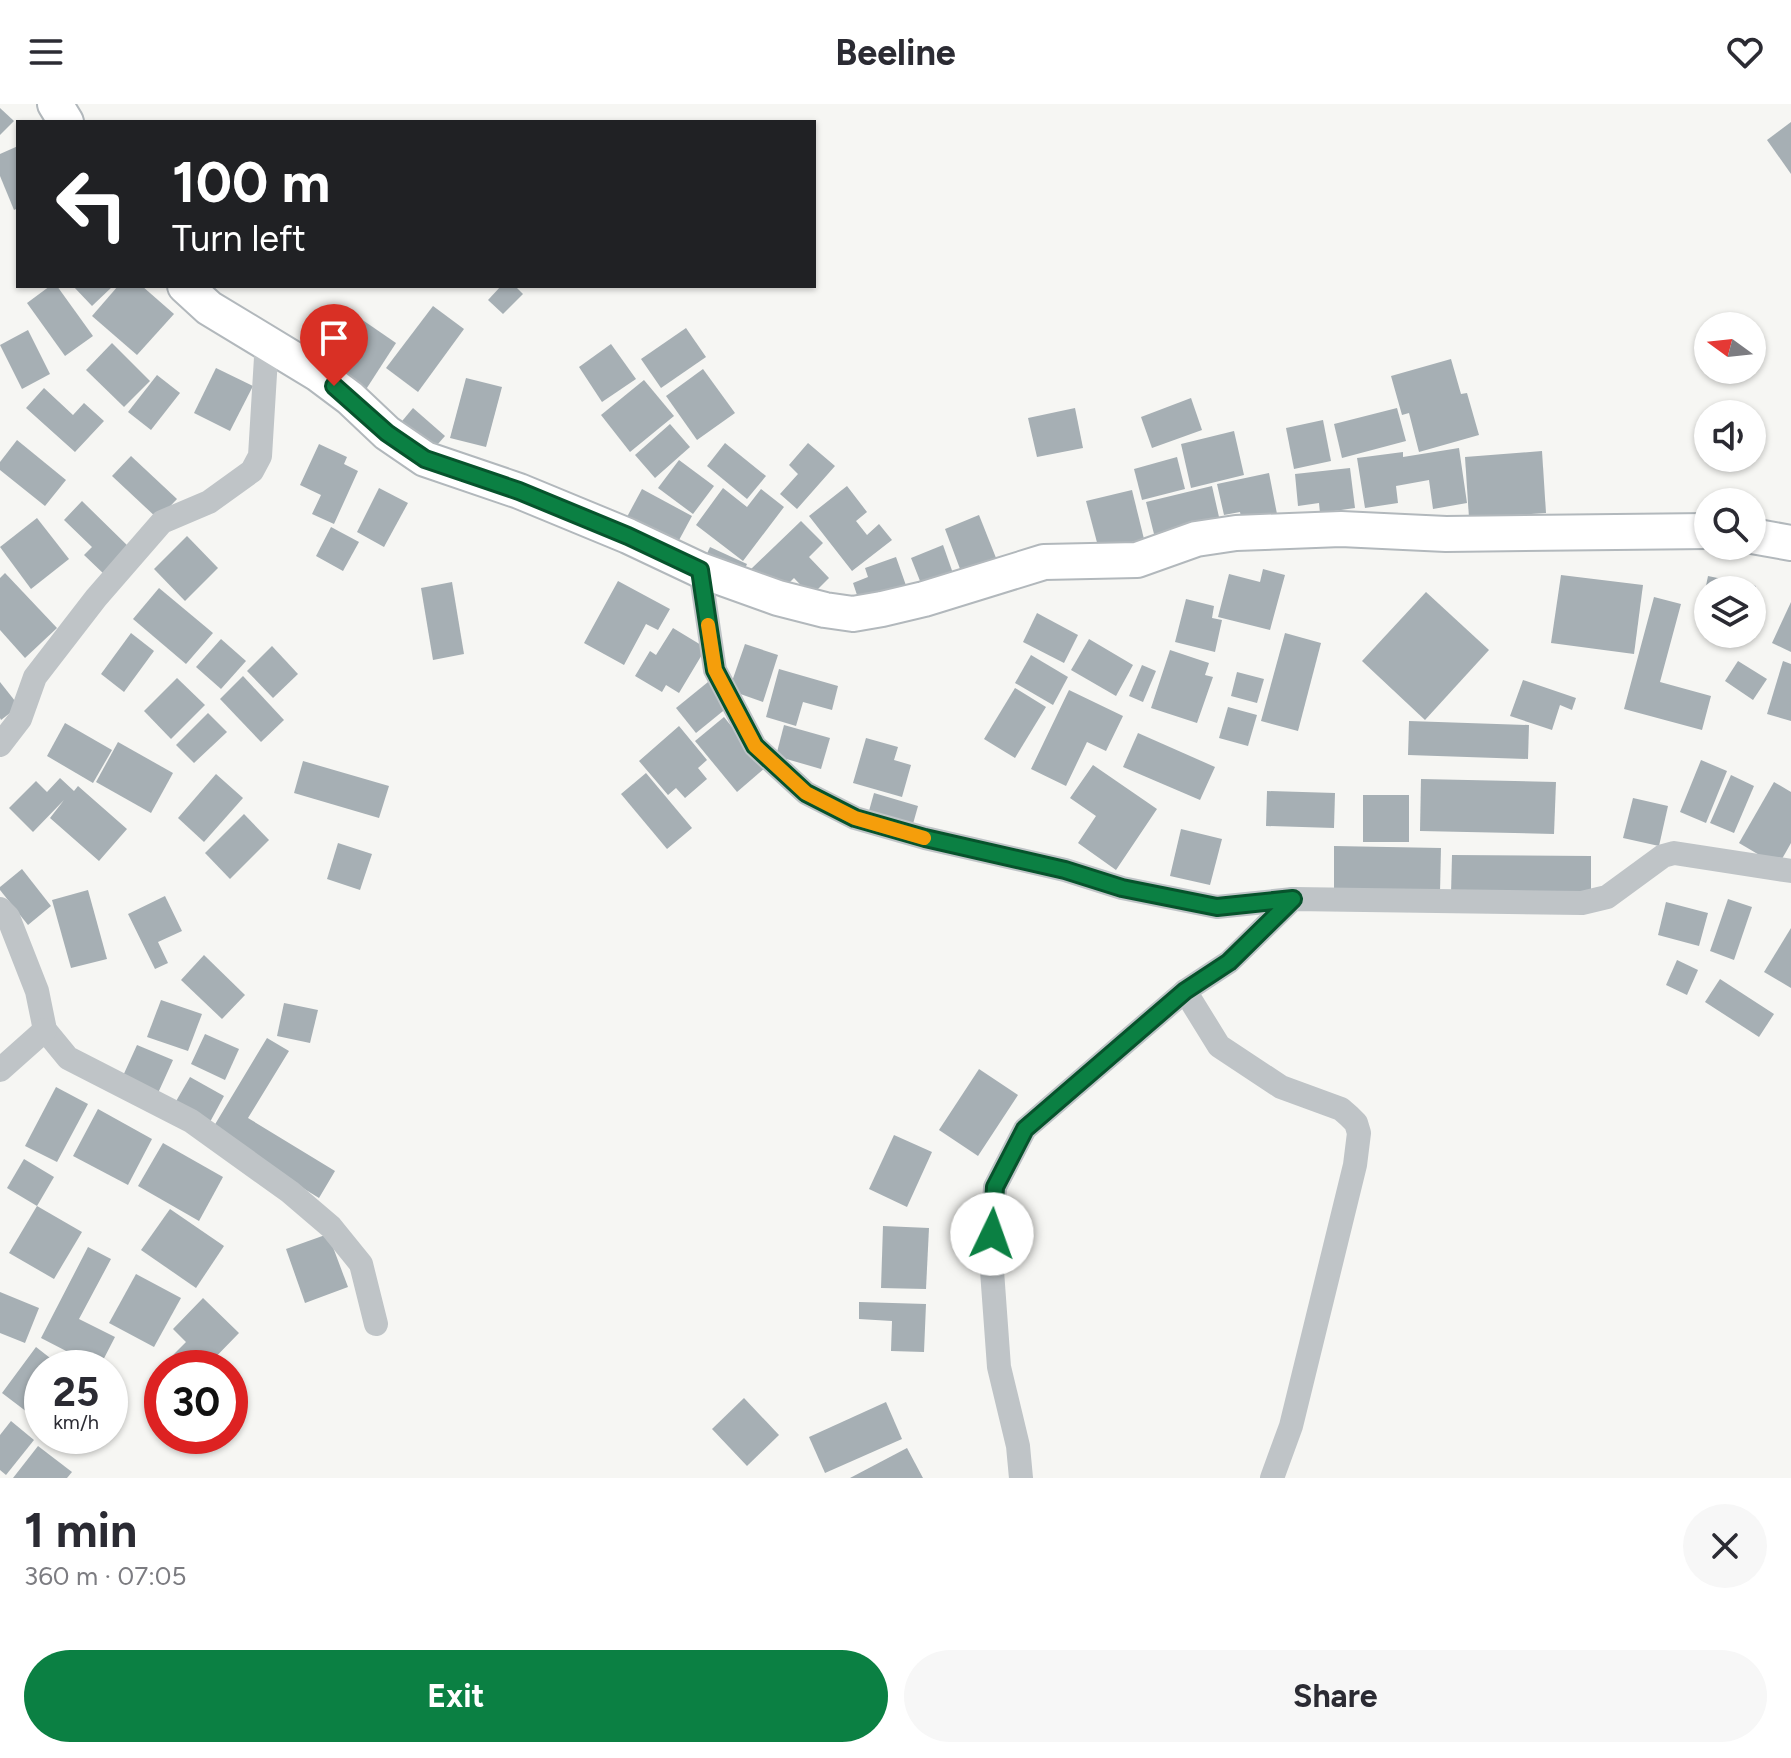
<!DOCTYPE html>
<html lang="en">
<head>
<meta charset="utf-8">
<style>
  :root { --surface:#fff; --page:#f7f7f7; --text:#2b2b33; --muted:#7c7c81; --accent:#0b8043 }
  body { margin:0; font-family:Figtree,sans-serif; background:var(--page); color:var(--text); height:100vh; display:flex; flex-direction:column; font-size:30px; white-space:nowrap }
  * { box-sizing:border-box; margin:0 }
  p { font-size:26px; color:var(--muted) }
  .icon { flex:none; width:44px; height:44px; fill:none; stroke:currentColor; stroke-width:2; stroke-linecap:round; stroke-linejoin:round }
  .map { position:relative; height:1374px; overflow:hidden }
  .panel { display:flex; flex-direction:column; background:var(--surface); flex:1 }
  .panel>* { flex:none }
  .top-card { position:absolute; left:16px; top:16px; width:800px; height:168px; border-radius:0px; box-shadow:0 2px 6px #0004; background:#202124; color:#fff; overflow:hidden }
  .needle { width:52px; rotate:285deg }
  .buttons { position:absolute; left:1694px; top:208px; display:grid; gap:16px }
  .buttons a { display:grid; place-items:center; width:72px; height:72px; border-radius:50%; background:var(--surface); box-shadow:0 2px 6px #0004; font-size:40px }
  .speed { position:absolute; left:24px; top:1246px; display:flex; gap:16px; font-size:40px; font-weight:700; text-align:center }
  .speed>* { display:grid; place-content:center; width:104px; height:104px; border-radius:50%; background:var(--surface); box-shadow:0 2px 6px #0004; line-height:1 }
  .speed small { font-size:20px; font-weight:400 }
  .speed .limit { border:12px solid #d22; background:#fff; color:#111 }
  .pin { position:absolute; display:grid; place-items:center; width:68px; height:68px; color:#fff; margin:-82px -34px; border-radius:50% 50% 50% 0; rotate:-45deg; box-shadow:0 0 8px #0007 }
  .pin .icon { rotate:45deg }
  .me { position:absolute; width:88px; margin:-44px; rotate:3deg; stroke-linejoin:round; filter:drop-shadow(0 0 6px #0008) }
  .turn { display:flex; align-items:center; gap:28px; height:168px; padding:0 24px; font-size:36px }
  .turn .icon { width:104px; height:104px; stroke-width:2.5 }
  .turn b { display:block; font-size:56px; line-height:68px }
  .round { display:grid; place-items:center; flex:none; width:84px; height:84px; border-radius:42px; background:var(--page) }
  .head { display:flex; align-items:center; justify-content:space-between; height:136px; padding:0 24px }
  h1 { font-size:48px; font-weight:700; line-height:60px }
  .action { display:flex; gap:16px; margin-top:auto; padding:16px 24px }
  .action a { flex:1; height:92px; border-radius:48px; background:var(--accent); color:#fff; font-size:32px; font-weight:700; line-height:92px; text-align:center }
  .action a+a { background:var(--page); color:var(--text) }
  header { display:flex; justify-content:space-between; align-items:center; height:104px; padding:0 24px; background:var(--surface); font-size:36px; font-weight:700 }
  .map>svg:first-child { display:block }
  .building { fill:#a6afb4 }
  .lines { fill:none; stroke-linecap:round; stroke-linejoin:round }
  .secondary-casing { stroke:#b2b8bc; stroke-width:38 }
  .street { stroke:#bfc4c7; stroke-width:24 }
  .secondary { stroke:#fff; stroke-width:34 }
  .route-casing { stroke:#07532c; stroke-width:20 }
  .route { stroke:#0b8043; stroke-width:14 }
  .slow { stroke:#f59e0b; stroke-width:14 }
</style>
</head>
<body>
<header><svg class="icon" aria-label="menu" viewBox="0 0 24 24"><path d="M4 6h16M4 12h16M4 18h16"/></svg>Beeline<svg class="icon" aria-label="heart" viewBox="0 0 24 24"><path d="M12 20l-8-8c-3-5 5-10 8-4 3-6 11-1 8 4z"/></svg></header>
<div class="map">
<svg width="1791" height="1374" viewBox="0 0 1791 1374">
  <rect width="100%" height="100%" fill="#f6f6f3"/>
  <!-- building -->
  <g class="building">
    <polygon points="0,4 14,17 0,31"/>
    <polygon points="1791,18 1791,70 1767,36"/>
    <polygon points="18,42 18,104 14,106 0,72 0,50"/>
    <polygon points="50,182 57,182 93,232 65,252 27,199"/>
    <polygon points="73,182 113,182 92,202"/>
    <polygon points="118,182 142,182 174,210 137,251 92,212"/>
    <polygon points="501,182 515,182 523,190 503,210 488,196"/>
    <polygon points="433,202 464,225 418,288 386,264"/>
    <polygon points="348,206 396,239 363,290 314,257"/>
    <polygon points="686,224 706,253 661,284 641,255"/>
    <polygon points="28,226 50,270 22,285 0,241"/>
    <polygon points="112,239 150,277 124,303 86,266"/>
    <polygon points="611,240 636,275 602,298 579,263"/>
    <polygon points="1451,255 1461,290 1467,289 1479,331 1419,348 1409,309 1402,311 1391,272"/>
    <polygon points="216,264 253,282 230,327 194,309"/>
    <polygon points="703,265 735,309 697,336 666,292"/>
    <polygon points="157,271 180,289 151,326 128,308"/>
    <polygon points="466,274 502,283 486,343 450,334"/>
    <polygon points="644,276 674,312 630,348 601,311"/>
    <polygon points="44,284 73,311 84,299 104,317 75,348 26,304"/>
    <polygon points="1191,294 1202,326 1152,344 1141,313"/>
    <polygon points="413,304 445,332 429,350 398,322"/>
    <polygon points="1075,304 1083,344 1037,353 1028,314"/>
    <polygon points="1397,304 1406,337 1342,354 1334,320"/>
    <polygon points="1323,316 1331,357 1294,365 1286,324"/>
    <polygon points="670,320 690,343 655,374 635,351"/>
    <polygon points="1234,327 1244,371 1191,384 1181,340"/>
    <polygon points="17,336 66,376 45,402 0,366 0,358"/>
    <polygon points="725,339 766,372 747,395 707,362"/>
    <polygon points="808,339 835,362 797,405 780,390 798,370 789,361"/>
    <polygon points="319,340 347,353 344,360 358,367 334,420 312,410 321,391 300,381"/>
    <polygon points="1459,344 1467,399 1433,405 1429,376 1396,382 1398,399 1365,404 1357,354 1403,348 1403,353"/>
    <polygon points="1542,347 1546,409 1469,414 1465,353"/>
    <polygon points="131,352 177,395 158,415 112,372"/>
    <polygon points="1177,353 1185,385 1142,396 1134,365"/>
    <polygon points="679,356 714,382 693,410 658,384"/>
    <polygon points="1350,364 1355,404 1320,409 1319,399 1298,402 1295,370"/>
    <polygon points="1269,369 1278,415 1243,422 1240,408 1224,411 1217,380"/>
    <polygon points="847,382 867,408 856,417 867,431 879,420 892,436 852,467 809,412"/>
    <polygon points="1212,382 1219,413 1193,419 1157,442 1146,398"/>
    <polygon points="379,384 408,399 384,443 357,428"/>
    <polygon points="723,384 747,403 761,385 784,403 743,457 696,421"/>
    <polygon points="642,385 692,412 671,451 621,424"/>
    <polygon points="1132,386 1144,435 1099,446 1086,397"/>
    <polygon points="82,397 131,445 105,471 84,451 92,443 64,416"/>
    <polygon points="979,411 1000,464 965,478 945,425"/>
    <polygon points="37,414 69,455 31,485 0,443"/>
    <polygon points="801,417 823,439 809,453 829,474 811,492 794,474 777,491 751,465"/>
    <polygon points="331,423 359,438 343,467 316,452"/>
    <polygon points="187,432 218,464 185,497 154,465"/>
    <polygon points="943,441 955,475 924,487 911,454"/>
    <polygon points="710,443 747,460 738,480 701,463"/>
    <polygon points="896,453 909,490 862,506 853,479 868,473 865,464"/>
    <polygon points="1263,465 1285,471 1270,526 1218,513 1229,470 1260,478"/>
    <polygon points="5,469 57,524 25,554 0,526 0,474"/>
    <polygon points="1561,471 1643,481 1634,550 1551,539"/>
    <polygon points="1708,472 1756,482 1753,496 1752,486 1708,486 1708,524 1698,521"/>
    <polygon points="618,477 670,505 658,526 646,520 624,561 584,539"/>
    <polygon points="452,478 464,550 433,556 421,484"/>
    <polygon points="159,484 213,529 186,560 133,515"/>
    <polygon points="1426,488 1489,546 1425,616 1362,557"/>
    <polygon points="1654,493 1681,500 1660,578 1711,592 1702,626 1624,605"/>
    <polygon points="1186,495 1214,502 1212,514 1222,516 1215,548 1175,538"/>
    <polygon points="1791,498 1791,548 1772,539"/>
    <polygon points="1037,509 1078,531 1064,559 1023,538"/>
    <polygon points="673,524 706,544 679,589 666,581 662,588 635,572 650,547 656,551"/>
    <polygon points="131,529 154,547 124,588 101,570"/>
    <polygon points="1285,529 1321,539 1298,627 1261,617"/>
    <polygon points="221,535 246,557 221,585 196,563"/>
    <polygon points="1089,535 1133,561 1116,592 1071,566"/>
    <polygon points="745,540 778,551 763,598 729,586"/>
    <polygon points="272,542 298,570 273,594 247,567"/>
    <polygon points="1170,546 1209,559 1205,571 1213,573 1197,619 1151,604"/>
    <polygon points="1031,551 1068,573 1053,601 1015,579"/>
    <polygon points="1738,557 1767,575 1753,596 1725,577"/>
    <polygon points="1783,557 1791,560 1791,617 1767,610"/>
    <polygon points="1142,561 1156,567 1143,598 1129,592"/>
    <polygon points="779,565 838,582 832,606 803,598 796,622 766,613"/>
    <polygon points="1237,568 1264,575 1257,599 1231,592"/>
    <polygon points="243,572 284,616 261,638 220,595"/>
    <polygon points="177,574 205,601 171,635 144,607"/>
    <polygon points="1523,576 1576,594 1572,606 1560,601 1552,626 1510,612"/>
    <polygon points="0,578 19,602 1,616 0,614"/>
    <polygon points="708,578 728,603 696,629 676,604"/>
    <polygon points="1015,584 1046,603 1015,654 984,635"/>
    <polygon points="1069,586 1123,612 1106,647 1087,638 1066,682 1031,665"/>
    <polygon points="1228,603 1257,611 1248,642 1219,634"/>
    <polygon points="208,609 227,628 194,659 176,641"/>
    <polygon points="724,613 765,664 737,688 695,637"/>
    <polygon points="1409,617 1529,621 1528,655 1408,651"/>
    <polygon points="65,619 112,646 93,679 47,652"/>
    <polygon points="784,621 830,634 821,665 776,652"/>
    <polygon points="679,622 707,656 698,664 707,675 685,694 676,684 668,691 639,657"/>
    <polygon points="1138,629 1215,663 1200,696 1123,663"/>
    <polygon points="866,634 898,643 894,656 911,661 902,693 853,679"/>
    <polygon points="118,638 173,669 151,709 96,678"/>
    <polygon points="1701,656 1727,667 1706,719 1680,708"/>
    <polygon points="303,657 389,682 379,714 294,689"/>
    <polygon points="1093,661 1157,705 1116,766 1078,739 1096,712 1070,694"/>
    <polygon points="646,669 692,724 667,745 621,690"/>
    <polygon points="216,670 243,694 204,738 178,714"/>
    <polygon points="1731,671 1754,682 1734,729 1710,719"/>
    <polygon points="60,674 74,687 78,682 127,725 99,757 50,714 64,696 33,728 9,704 36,677 47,688"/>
    <polygon points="1421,675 1556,678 1554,730 1420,727"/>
    <polygon points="1774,678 1791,688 1791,739 1778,762 1739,739"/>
    <polygon points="1267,687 1335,689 1334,724 1266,722"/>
    <polygon points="874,689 918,702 911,727 867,714"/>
    <rect x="1363" y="691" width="46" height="47"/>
    <polygon points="1633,694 1668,702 1659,742 1623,734"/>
    <polygon points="244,710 269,736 230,775 205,749"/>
    <polygon points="1181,725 1222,735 1210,781 1170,772"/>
    <polygon points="338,739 372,750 360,786 327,775"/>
    <polygon points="1334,742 1441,744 1440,789 1334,788"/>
    <polygon points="1452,751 1591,752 1591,792 1451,790"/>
    <polygon points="22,765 51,802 28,821 0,786 0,783"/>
    <polygon points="88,786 107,855 71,864 52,796"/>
    <polygon points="165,792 182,827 158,838 168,859 155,865 128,810"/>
    <polygon points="1728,795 1752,803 1734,856 1710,847"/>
    <polygon points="1666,798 1708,809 1699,842 1658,831"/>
    <polygon points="1791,824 1791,884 1764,868"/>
    <polygon points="204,851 245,891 222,915 181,876"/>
    <polygon points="1677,856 1698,866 1687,891 1666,881"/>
    <polygon points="1720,875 1774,910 1759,933 1705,898"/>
    <polygon points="161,896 202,910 188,947 147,933"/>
    <polygon points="284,899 318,906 310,939 277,932"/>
    <polygon points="205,930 239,945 225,976 191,960"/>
    <polygon points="267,934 289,947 248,1014 335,1067 319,1094 211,1027"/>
    <polygon points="137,941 173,956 158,989 122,974"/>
    <polygon points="979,965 1018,991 978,1052 939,1026"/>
    <polygon points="190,973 224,992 210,1018 175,999"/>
    <polygon points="56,983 88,1000 57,1058 25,1042"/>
    <polygon points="98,1005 152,1035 128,1081 73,1052"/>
    <polygon points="894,1031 932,1048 907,1103 869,1085"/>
    <polygon points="163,1039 223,1073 199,1117 138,1082"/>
    <polygon points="24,1055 54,1073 37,1102 7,1084"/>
    <polygon points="37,1102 82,1128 54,1175 9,1149"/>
    <polygon points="170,1105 224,1142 196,1184 141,1146"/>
    <polygon points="883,1122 929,1124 926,1185 881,1184"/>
    <polygon points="328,1130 348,1183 305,1199 286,1145"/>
    <polygon points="88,1143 111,1155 79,1215 115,1233 99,1264 41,1234"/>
    <polygon points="136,1170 181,1194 154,1243 109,1219"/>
    <polygon points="0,1188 39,1204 25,1239 0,1229"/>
    <polygon points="203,1194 239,1229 205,1264 184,1264 172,1252 186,1238 173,1225"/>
    <polygon points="859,1198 926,1200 924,1248 891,1247 892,1217 859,1215"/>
    <polygon points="36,1243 63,1264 42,1264 42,1304 34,1298 27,1308 2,1289"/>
    <polygon points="744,1294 779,1331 747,1362 712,1325"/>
    <polygon points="886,1298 902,1335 825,1369 809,1333"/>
    <polygon points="11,1317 34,1336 6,1371 0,1366 0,1331"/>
    <polygon points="38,1342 72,1368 67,1374 13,1374"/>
    <polygon points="907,1344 923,1374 850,1374"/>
  </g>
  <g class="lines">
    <!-- secondary casing -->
    <g class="secondary-casing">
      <g id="secondary">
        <polyline points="55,0 66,18"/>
        <polyline points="185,182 209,204 318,270 350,294 387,329 425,355 519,387 628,432 700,466 778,494 825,506 853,510 882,505 924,495 1044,458 1137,456 1196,435 1236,429 1341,425 1446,430 1708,427"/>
        <polyline points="1752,432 1791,439"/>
      </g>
    </g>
    <!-- street -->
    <g class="street">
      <polyline points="700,466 715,566 755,642 806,689 855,714 925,734 1065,766 1122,784 1217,803 1293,795"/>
      <polyline points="0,641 20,615 35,573 96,494 162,418 209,398 252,367 260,352 267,237"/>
      <polyline points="0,805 8,813 37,887 45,926 68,954 191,1017 290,1088 331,1123 361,1160 376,1220"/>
      <polyline points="1185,887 1219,942 1281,983 1341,1005 1349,1012 1356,1019 1359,1029 1355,1061 1291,1322 1272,1374"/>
      <polyline points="0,966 45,926"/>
      <polyline points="1021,1374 1018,1342 999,1263 991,1153 995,1083 1025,1025 1185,887 1229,858 1293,795 1582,799 1607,793 1663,752 1674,749 1791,767"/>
    </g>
    <!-- secondary -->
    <use href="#secondary" class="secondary"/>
  </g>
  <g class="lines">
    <!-- route casing -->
    <g class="route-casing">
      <polyline id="route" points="334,282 387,329 425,355 519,387 628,432 700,466 715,566 755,642 806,689 855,714 925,734 1065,766 1122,784 1217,803 1293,795 1229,858 1185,887 1025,1025 995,1083 992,1130"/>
    </g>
    <!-- route -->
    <use href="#route" class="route"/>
    <!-- slow -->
    <polyline class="slow" points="708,521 715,566 755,642 806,689 855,714 924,734"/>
  </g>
</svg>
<div class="buttons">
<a><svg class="needle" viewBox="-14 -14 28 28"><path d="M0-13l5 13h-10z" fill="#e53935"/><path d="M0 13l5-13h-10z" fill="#7c7c81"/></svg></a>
<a><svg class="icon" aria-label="sound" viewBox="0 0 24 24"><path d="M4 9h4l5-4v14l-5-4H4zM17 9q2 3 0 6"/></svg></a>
<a><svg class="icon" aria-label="search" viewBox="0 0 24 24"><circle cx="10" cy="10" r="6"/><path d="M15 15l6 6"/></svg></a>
<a><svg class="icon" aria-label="layers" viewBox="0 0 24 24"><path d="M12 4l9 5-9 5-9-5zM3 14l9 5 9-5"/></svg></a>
</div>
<div class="speed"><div>25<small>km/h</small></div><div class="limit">30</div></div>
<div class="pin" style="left:334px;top:282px;background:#d93025"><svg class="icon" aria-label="arrive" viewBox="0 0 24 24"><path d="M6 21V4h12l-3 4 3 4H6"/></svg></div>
<svg class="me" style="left:992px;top:1130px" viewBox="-20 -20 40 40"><circle r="19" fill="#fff"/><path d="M0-13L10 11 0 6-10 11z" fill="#0b8043"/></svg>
<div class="top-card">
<div class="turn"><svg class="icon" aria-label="left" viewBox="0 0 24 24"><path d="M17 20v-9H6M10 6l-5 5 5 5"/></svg><div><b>100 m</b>Turn left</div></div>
</div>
</div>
<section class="panel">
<div class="head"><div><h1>1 min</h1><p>360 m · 07:05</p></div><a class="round"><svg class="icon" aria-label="close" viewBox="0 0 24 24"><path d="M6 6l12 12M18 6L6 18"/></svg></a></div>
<div class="action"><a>Exit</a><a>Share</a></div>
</section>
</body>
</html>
